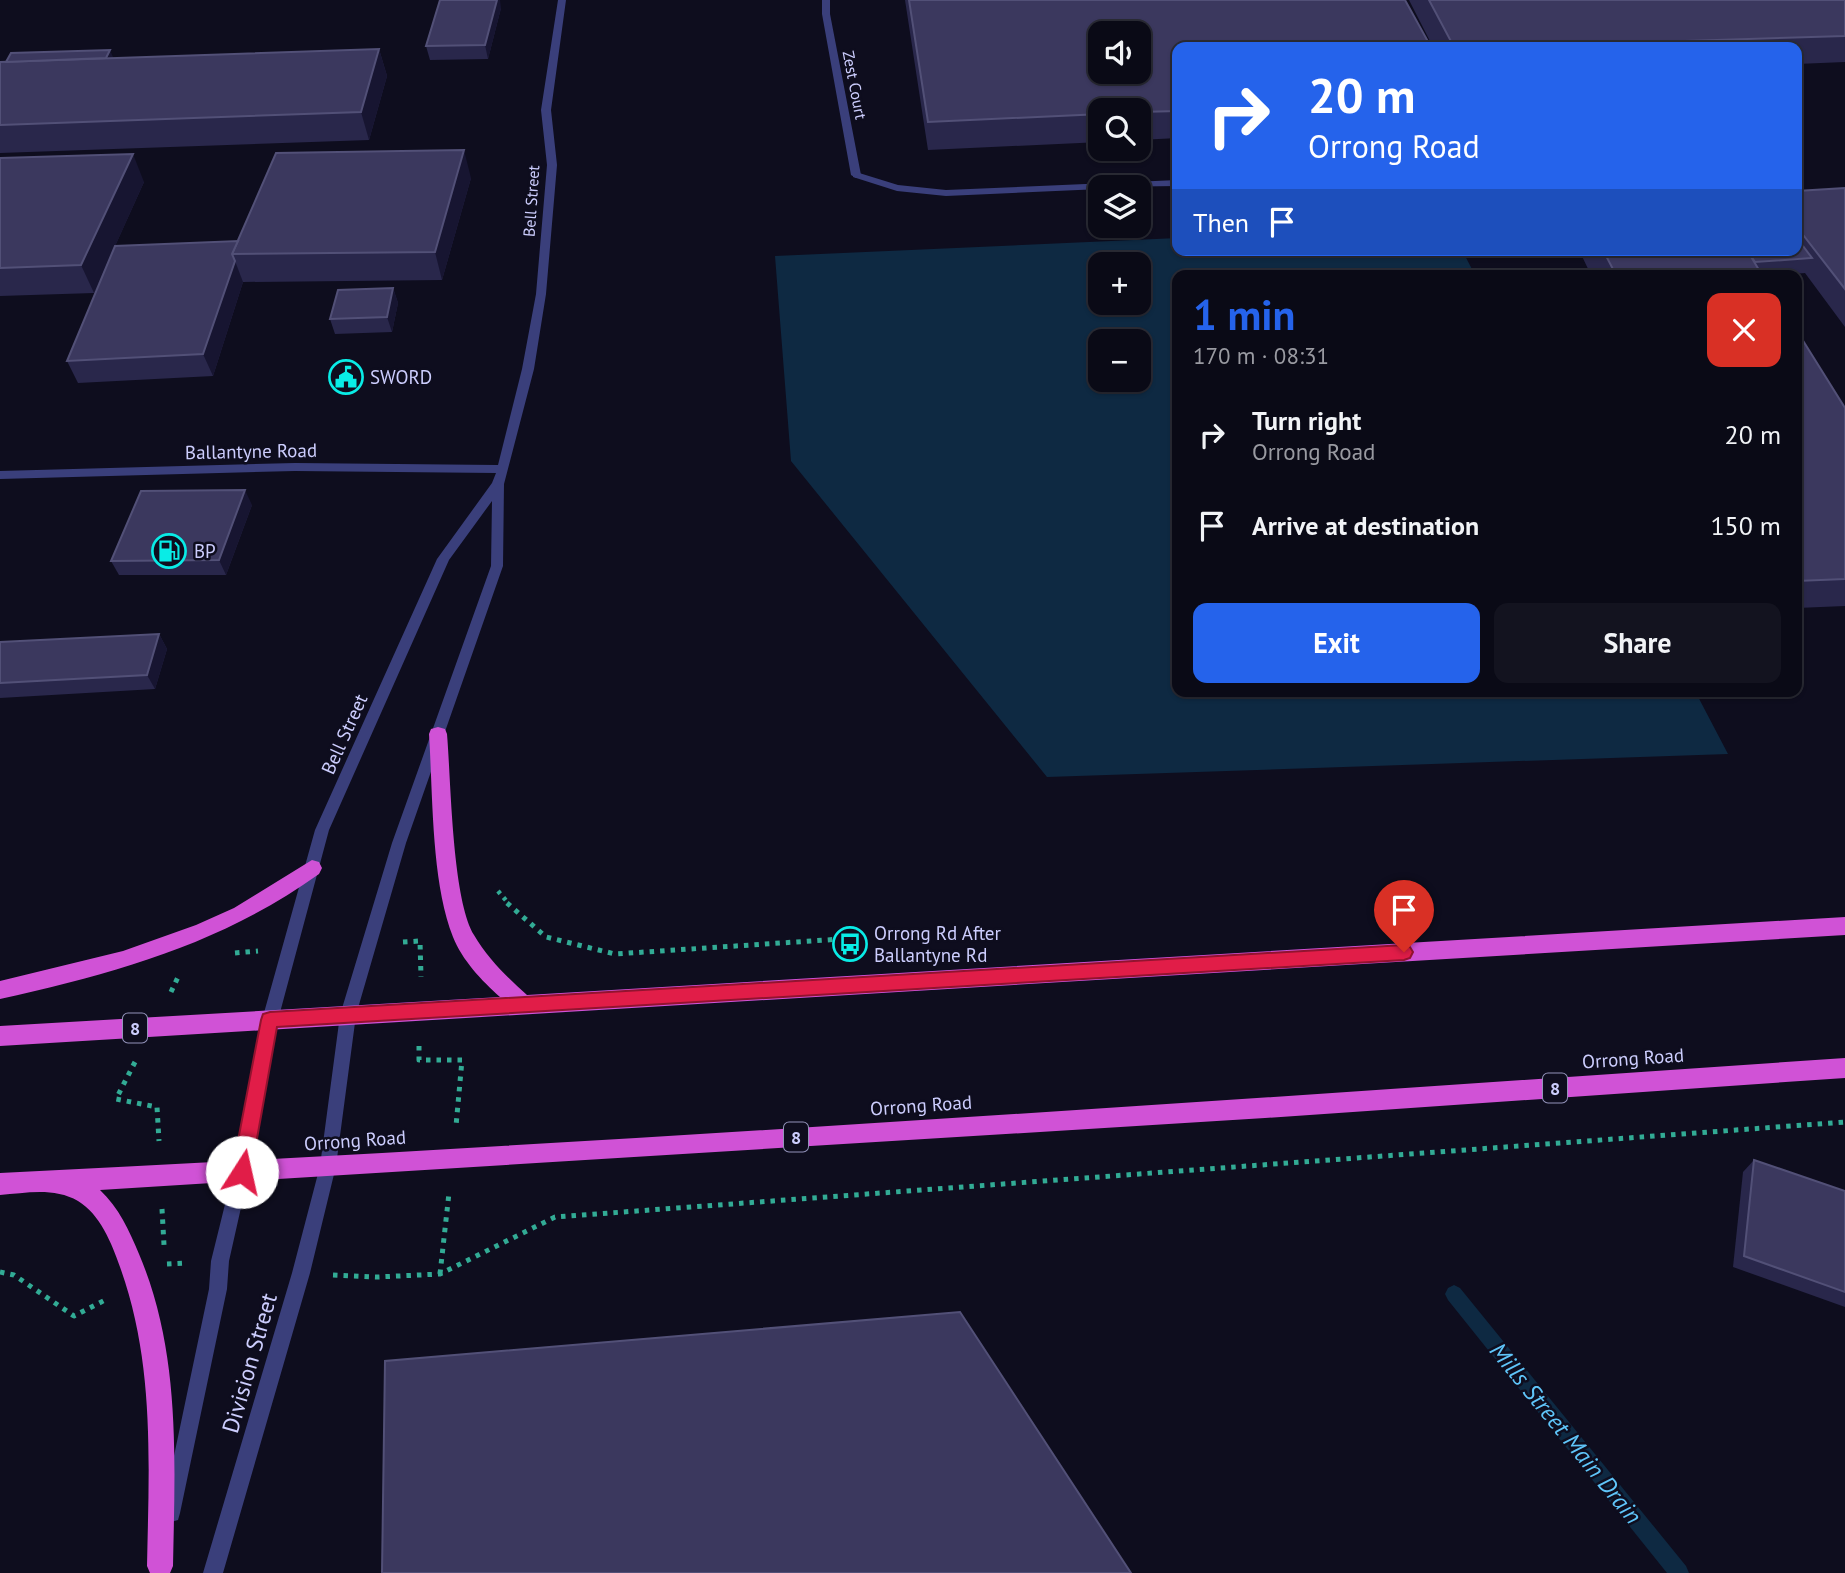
<!DOCTYPE html>
<html lang="en">
<head>
<meta charset="utf-8">
<style>
  :root { --surface:#0a0a16; --page:#13131f; --text:#f1f3f6; --muted:#999aa1; --line:#2a2b35; --accent:#2563eb }
  body { margin:0; font-family:"PT Sans",sans-serif; background:var(--page); color:var(--text); height:100vh; display:flex; flex-direction:column; font-size:26px; white-space:nowrap }
  * { box-sizing:border-box; margin:0 }
  p { font-size:23px; color:var(--muted) }
  .icon { flex:none; width:38px; height:38px; fill:none; stroke:currentColor; stroke-width:2; stroke-linecap:round; stroke-linejoin:round }
  .map { position:relative; flex:1; overflow:hidden }
  .drawer { position:absolute; left:1172px; top:270px; width:630px; height:427px; display:flex; flex-direction:column; background:var(--surface); border-radius:14px; box-shadow:0 2px 5px #0004,0 0 0 2px var(--line) }
  .drawer>* { flex:none }
  .banner { position:absolute; left:1172px; top:42px; width:630px; height:214px; border-radius:14px; box-shadow:0 2px 5px #0004,0 0 0 2px var(--line); background:#2563eb; color:#fff; overflow:hidden }
  .fabs { position:absolute; left:1088px; top:21px; display:grid; gap:14px }
  .fabs a { display:grid; place-items:center; width:63px; height:63px; border-radius:14px; background:var(--surface); box-shadow:0 2px 5px #0004,0 0 0 2px var(--line); font-size:35px }
  .pin { position:absolute; display:grid; place-items:center; width:60px; height:60px; color:#fff; margin:-72px -30px; border-radius:50% 50% 50% 0; rotate:-45deg; box-shadow:0 0 7px #0007 }
  .pin .icon { rotate:45deg }
  .me { position:absolute; width:77px; margin:-38px; rotate:10deg; stroke-linejoin:round; filter:drop-shadow(0 0 5px #0008) }
  .turn { display:flex; align-items:center; gap:24px; height:147px; padding:0 21px; font-size:32px }
  .turn .icon { width:91px; height:91px; stroke-width:2.5 }
  .turn b { display:block; font-size:49px; line-height:60px }
  .then { display:flex; align-items:center; height:66px; padding:0 21px; background:#0003; gap:14px; font-size:26px }
  .round { display:grid; place-items:center; flex:none; width:74px; height:74px; border-radius:14px; background:var(--page) }
  .head { display:flex; align-items:center; justify-content:space-between; height:119px; padding:0 21px }
  h1 { font-size:42px; font-weight:800; line-height:52px; color:var(--accent) }
  .primary-button { display:flex; gap:14px; margin-top:auto; padding:14px 21px }
  .primary-button a { flex:1; height:80px; border-radius:14px; background:var(--accent); color:#fff; font-size:28px; font-weight:800; line-height:80px; text-align:center }
  .primary-button a+a { background:var(--page); color:var(--text) }
  ul { padding:0; list-style:none }
  li { display:flex; align-items:center; gap:21px; height:91px; padding:0 21px }
  li div { flex:1 }
  li b { display:block; font-size:26px }
  li em { font-style:normal }
  .map>svg:first-child { display:block }
  .water { fill:#0e2942; fill-rule:evenodd }
  .lines { fill:none; stroke-linecap:round; stroke-linejoin:round }
  .stream { fill:#0e2942; fill-rule:evenodd }
  .path-far1 { stroke:#32ab95; stroke-width:4.5; stroke-dasharray:3.5 5; stroke-linecap:butt }
  .path { stroke:#32ab95; stroke-width:5; stroke-dasharray:4.5 6; stroke-linecap:butt }
  .service { fill:#3a3f7b; fill-rule:evenodd }
  .minor { fill:#3a3f7b; fill-rule:evenodd }
  .trunk { fill:#d052d6; fill-rule:evenodd }
  .wall { fill:#29274b }
  .shaded-wall { fill:#171531 }
  .building { fill:#3b385e; stroke:#525077; stroke-width:2; fill-rule:evenodd }
  .route { fill:#e11d48; stroke:#92132f; stroke-width:2 }
  .labels { text-anchor:middle; dominant-baseline:central; stroke-width:5; stroke-linejoin:round; paint-order:stroke }
  .far-street-label { font-size:16px; fill:#cccdfd; stroke:#0e0d1e }
  .shield { fill:#0e0d1e; stroke:#9393ba; stroke-width:2 }
  .shield-label { font-size:18px; font-weight:bold; fill:#cccdfd }
  .poi-label { font-size:19px; fill:#cccdfd; stroke:#0e0d1e; text-anchor:start }
  .street-label { font-size:19px; fill:#cccdfd; stroke:#0e0d1e }
  .near-street-label { font-size:23px; fill:#cccdfd; stroke:#0e0d1e }
  .near-water-label { font-size:24px; font-style:italic; fill:#5fc5f9; stroke:#0e0d1e }
</style>
</head>
<body>
<div class="map">
<svg width="1845" height="1573" viewBox="0 0 1845 1573">
  <rect width="100%" height="100%" fill="#0e0d1e"/>
  <!-- water -->
  <path class="water" d="M 1178,238 L 1178,250 L 1462,250 L 1475,275 L 1178,275 L 1178,691 L 1695,691 L 1728,754 L 1047,777 L 791,461 L 775,256 ZM 1101,264 L 1139,264 L 1139,303 L 1101,303 ZM 1101,341 L 1139,341 L 1139,380 L 1101,380 Z"/>
  <g class="lines">
    <!-- stream -->
    <polygon class="stream" points="1454,1285 1460,1288 1686,1566 1689,1573 1667,1573 1448,1300 1445,1294 1448,1288"/>
    <!-- path-far1 -->
    <polyline class="path-far1" points="498,891 509,904"/>
    <!-- path -->
    <g class="path">
      <polyline points="507,903 546,937 615,954 841,939"/>
      <polyline points="403,942 420,941 421,977"/>
      <polyline points="235,953 258,951"/>
      <polyline points="171,992 179,975"/>
      <polyline points="419,1046 419,1060 462,1060 456,1126"/>
      <polyline points="135,1062 116,1099 157,1107 159,1141"/>
      <polyline points="162,1209 164,1245"/>
      <polyline points="167,1264 186,1263"/>
      <polyline points="0,1272 14,1275 74,1316 105,1300"/>
      <polyline points="440,1274 449,1193"/>
      <polyline points="333,1275 377,1277 440,1274 555,1217 1845,1122"/>
    </g>
    <!-- service -->
    <polygon class="service" points="856,172 898,185 946,190 1178,180 1178,186 1101,187 1101,189 946,196 897,191 853,177 853,173"/>
    <!-- minor -->
    <g class="minor">
      <polygon points="558,0 566,0 551,110 557,165 546,294 534,369 504,484 503,566 406,843 356,1015 336,1166 310,1273 223,1573 203,1573 292,1273 320,1166 340,1015 392,843 491,566 492,501 449,560 329,830 278,1020 249,1172 229,1261 227,1289 180,1513 178,1520 171,1522 164,1520 162,1513 209,1289 211,1261 233,1172 262,1020 315,830 437,559 492,483 496,473 295,471 0,479 0,471 295,463 498,465 522,369 536,294 547,165 541,110"/>
      <polygon points="822,0 830,0 830,14 861,175 856,178 851,175 822,14"/>
    </g>
    <!-- trunk -->
    <g class="trunk">
      <path d="M 438,727 L 445,729 L 447,734 C 451,781 452,898 474,935 C 488,959 507,977 527,995 L 1845,917 L 1845,935 L 0,1046 L 0,1026 L 500,997 C 482,981 462,960 453,937 C 431,881 433,795 429,734 L 431,729 Z"/>
      <path d="M 312,860 L 319,862 L 322,868 L 319,874 C 221,944 116,973 0,999 L 0,981 L 123,951 L 196,925 L 234,908 Z"/>
      <path d="M 1845,1058 L 1845,1078 L 1265,1118 L 100,1190 C 119,1208 129,1230 139,1254 C 181,1353 175,1460 173,1566 L 170,1573 L 150,1573 L 147,1566 C 149,1464 155,1364 120,1267 C 112,1244 100,1214 78,1201 C 54,1187 26,1193 0,1195 L 0,1173 C 615,1143 1230,1100 1845,1058 Z"/>
    </g>
  </g>
  <!-- wall -->
  <g class="wall">
    <polygon points="905,0 1405,0 1178,47 1178,138 1139,140 1139,110 1101,110 1101,142 928,150"/>
    <polygon points="1409,0 1845,0 1845,62 1797,64 1797,47 1433,47"/>
    <polygon points="501,8 488,59 430,60 426,46"/>
    <polygon points="379,49 387,76 369,140 0,153 0,62"/>
    <polygon points="0,158 144,182 115,246 238,241 471,178 442,280 243,282 213,376 78,383 67,361 108,263 94,293 0,296"/>
    <polygon points="1845,188 1845,327 1805,273 1781,275 1591,275 1579,250 1797,250 1797,191"/>
    <polygon points="393,288 398,303 392,332 335,334 330,319"/>
    <polygon points="1797,331 1845,408 1845,606 1797,608"/>
    <polygon points="252,505 226,575 119,575 111,561"/>
    <polygon points="159,634 167,649 155,689 0,698 0,642"/>
    <polygon points="1754,1160 1845,1191 1845,1307 1733,1267 1743,1172"/>
  </g>
  <!-- shaded-wall -->
  <g class="shaded-wall">
    <polygon points="497,0 500,0 501,8 488,59 485,45"/>
    <polygon points="379,49 387,76 369,140 361,112"/>
    <polygon points="110,50 116,64 99,71"/>
    <polygon points="464,150 471,178 442,280 435,252"/>
    <polygon points="133,154 144,182 94,293 81,265"/>
    <polygon points="235,261 243,282 213,376 203,354"/>
    <polygon points="393,288 398,303 392,332 387,317"/>
    <polygon points="245,490 252,505 226,575 219,560"/>
    <polygon points="159,634 167,649 155,689 147,675"/>
  </g>
  <!-- building -->
  <g class="building">
    <polygon points="440,0 497,0 485,45 426,46"/>
    <path d="M 909,0 L 1405,0 L 1431,47 L 1178,47 L 1178,111 L 1139,112 L 1139,110 L 1101,110 L 1101,114 L 928,122 ZM 1101,33 L 1139,33 L 1139,72 L 1101,72 Z"/>
    <polygon points="1429,0 1845,0 1845,36 1488,47 1454,47"/>
    <polygon points="379,49 361,112 0,125 0,62"/>
    <polygon points="110,50 106,58 6,62 11,53"/>
    <polygon points="464,150 435,252 232,254 276,153"/>
    <polygon points="133,154 81,265 0,268 0,158"/>
    <polygon points="1845,188 1845,289 1797,227 1797,191"/>
    <polygon points="1797,238 1812,258 1755,262 1747,250 1797,250"/>
    <polygon points="238,241 232,254 235,261 203,354 67,361 115,246"/>
    <polygon points="1603,250 1747,250 1762,275 1616,275"/>
    <polygon points="393,288 387,317 330,319 338,290"/>
    <polygon points="1797,331 1845,408 1845,579 1797,581"/>
    <polygon points="245,490 219,560 111,561 141,491"/>
    <polygon points="159,634 147,675 0,683 0,642"/>
    <polygon points="1754,1160 1845,1191 1845,1292 1744,1256"/>
    <polygon points="960,1312 1131,1573 382,1573 385,1361"/>
  </g>
  <!-- route -->
  <polygon class="route" points="1404,945 1410,947 1413,952 1410,958 1404,960 277,1027 251,1172 248,1178 242,1181 235,1178 232,1172 261,1020 263,1014 270,1012"/>
  <!-- icons -->
  <defs>
    <g id="civic-ring" transform="scale(1.75)"><circle r="9.5" fill="#0e0d1e" stroke="#09ece6" stroke-width="1.5"/><path d="M-.6-6.5H3V-4.5H.6V-3L4-1V1h2V6H-6V1h2V-1L-.6-3ZM-1.2 2.5V6h2.4V2.5Z" fill="#09ece6"/></g>
    <g id="fuel-ring" transform="scale(1.75)"><circle r="9.5" fill="#0e0d1e" stroke="#09ece6" stroke-width="1.5"/><path d="M-5.5-6h7V0h2V4h1.3V-2.5L3-4.5l.8-.8L6-3V5H2.5V1h-1V6h-7ZM-4.2-4.7v3.2H.2V-4.7Z" fill="#09ece6"/></g>
    <g id="bus-ring" transform="scale(1.75)"><circle r="9.5" fill="#0e0d1e" stroke="#09ece6" stroke-width="1.5"/><path d="M-5-6H5V4H4V6H2V4H-2V6H-4V4H-5ZM-3.5-4V0h7V-4ZM-3.5 1.2v1.5H-2V1.2ZM2 1.2v1.5H3.5V1.2Z" fill="#09ece6"/></g>
  </defs>
  <g fill-rule="evenodd">
    <use href="#civic-ring" x="346" y="377"/>
    <use href="#fuel-ring" x="169" y="551"/>
    <use href="#bus-ring" x="850" y="944"/>
  </g>
  <g class="labels">
    <!-- far-street labels -->
    <g class="far-street-label">
      <text transform="translate(855 85) rotate(79)">Zest Court</text>
      <text transform="translate(531 201) rotate(-86)">Bell Street</text>
    </g>
    <!-- shield labels -->
    <g class="shield">
      <rect x="123" y="1013.5" width="24" height="29" rx="5"/>
      <rect x="1543" y="1073.5" width="24" height="29" rx="5"/>
      <rect x="784" y="1122.5" width="24" height="29" rx="5"/>
    </g>
    <g class="shield-label">
      <text x="135" y="1028">8</text>
      <text x="1555" y="1088">8</text>
      <text x="796" y="1137">8</text>
    </g>
    <!-- poi labels -->
    <g class="poi-label">
      <text x="370" y="377">SWORD</text>
      <text x="194" y="551">BP</text>
      <text x="874" y="933">Orrong Rd After<tspan x="874" dy="22">Ballantyne Rd</tspan></text>
    </g>
    <!-- street labels -->
    <g class="street-label">
      <text transform="translate(251 451) rotate(-1)">Ballantyne Road</text>
      <text transform="translate(344 734) rotate(-66)">Bell Street</text>
      <text transform="translate(1633 1058) rotate(-4)">Orrong Road</text>
      <text transform="translate(921 1105) rotate(-4)">Orrong Road</text>
      <text transform="translate(355 1140) rotate(-4)">Orrong Road</text>
    </g>
    <!-- near-street labels -->
    <g class="near-street-label">
      <text transform="translate(249 1363) rotate(-74)">Division Street</text>
    </g>
    <!-- near-water labels -->
    <g class="near-water-label">
      <text transform="translate(1566 1433) rotate(51)">Mills Street Main Drain</text>
    </g>
  </g>
</svg>
<div class="fabs">
<a><svg class="icon" aria-label="sound" viewBox="0 0 24 24"><path d="M4 9h4l5-4v14l-5-4H4zM17 9q2 3 0 6"/></svg></a>
<a><svg class="icon" aria-label="search" viewBox="0 0 24 24"><circle cx="10" cy="10" r="6"/><path d="M15 15l6 6"/></svg></a>
<a><svg class="icon" aria-label="layers" viewBox="0 0 24 24"><path d="M12 4l9 5-9 5-9-5zM3 14l9 5 9-5"/></svg></a>
<a>+</a>
<a>−</a>
</div>
<div class="pin" style="left:1404px;top:952px;background:#d93025"><svg class="icon" aria-label="arrive" viewBox="0 0 24 24"><path d="M6 21V4h12l-3 4 3 4H6"/></svg></div>
<svg class="me" style="left:242px;top:1172px" viewBox="-20 -20 40 40"><circle r="19" fill="#fff"/><path d="M0-13L10 11 0 6-10 11z" fill="#e11d48"/></svg>
<div class="banner">
<div class="turn"><svg class="icon" aria-label="right" viewBox="0 0 24 24"><path d="M7 20v-9h11M14 6l5 5-5 5"/></svg><div><b>20 m</b>Orrong Road</div></div>
<div class="then">Then<svg class="icon" aria-label="arrive" viewBox="0 0 24 24"><path d="M6 21V4h12l-3 4 3 4H6"/></svg></div>
</div>
<section class="drawer">
<div class="head"><div><h1>1 min</h1><p>170 m · 08:31</p></div><a class="round" style="background:#d93025;color:#fff"><svg class="icon" aria-label="close" viewBox="0 0 24 24"><path d="M6 6l12 12M18 6L6 18"/></svg></a></div>
<ul>
<li><svg class="icon" aria-label="right" viewBox="0 0 24 24"><path d="M7 20v-9h11M14 6l5 5-5 5"/></svg><div><b>Turn right</b><p>Orrong Road</p></div><em>20 m</em></li>
<li><svg class="icon" aria-label="arrive" viewBox="0 0 24 24"><path d="M6 21V4h12l-3 4 3 4H6"/></svg><div><b>Arrive at destination</b></div><em>150 m</em></li>
</ul>
<div class="primary-button"><a>Exit</a><a>Share</a></div>
</section>
</div>
</body>
</html>
